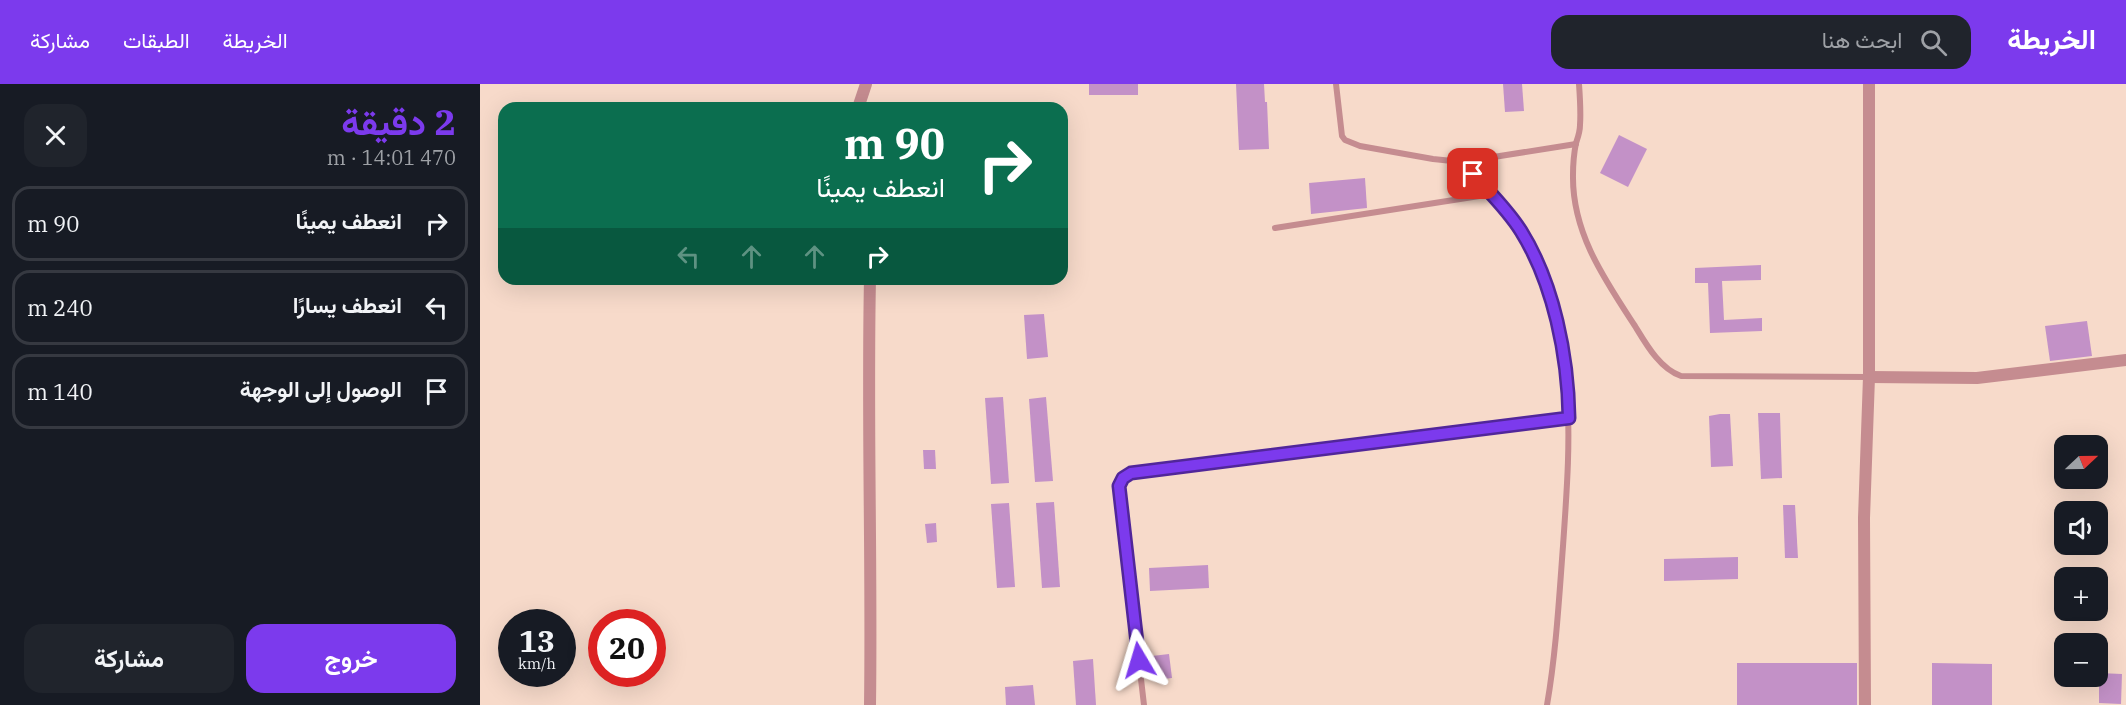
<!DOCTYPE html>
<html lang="ar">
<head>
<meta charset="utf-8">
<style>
  :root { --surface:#171b24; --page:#20242c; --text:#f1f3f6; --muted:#9ea1a6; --line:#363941; --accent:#7c3aed }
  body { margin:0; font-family:"IBM Plex Serif",Vazirmatn,serif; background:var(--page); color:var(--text); direction:rtl; height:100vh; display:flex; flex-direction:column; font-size:22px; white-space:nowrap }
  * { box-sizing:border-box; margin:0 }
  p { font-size:20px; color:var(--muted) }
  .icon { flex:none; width:33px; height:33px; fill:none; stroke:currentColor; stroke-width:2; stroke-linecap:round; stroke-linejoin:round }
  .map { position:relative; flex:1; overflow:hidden; direction:ltr }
  .sheet { display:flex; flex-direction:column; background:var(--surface); width:480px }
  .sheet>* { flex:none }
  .top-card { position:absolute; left:18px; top:18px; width:570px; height:183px; border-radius:18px; box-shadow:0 6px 24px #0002; direction:rtl; background:#0b6e4f; color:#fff; overflow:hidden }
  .needle { width:39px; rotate:68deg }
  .fabs { position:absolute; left:1574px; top:351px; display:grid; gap:12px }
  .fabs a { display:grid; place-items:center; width:54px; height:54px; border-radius:12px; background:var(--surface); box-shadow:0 6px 24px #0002; font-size:30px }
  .speed { position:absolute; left:18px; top:525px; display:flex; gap:12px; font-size:30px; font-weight:700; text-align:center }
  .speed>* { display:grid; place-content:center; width:78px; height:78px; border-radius:50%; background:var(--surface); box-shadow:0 6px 24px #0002; line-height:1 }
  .speed small { font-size:15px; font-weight:400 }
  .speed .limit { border:9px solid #d22; background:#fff; color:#111 }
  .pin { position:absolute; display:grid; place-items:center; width:51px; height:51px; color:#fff; margin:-26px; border-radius:12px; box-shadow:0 3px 9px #0006 }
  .me { position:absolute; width:66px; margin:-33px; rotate:353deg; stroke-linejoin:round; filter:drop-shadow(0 0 4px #0008) }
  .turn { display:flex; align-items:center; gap:21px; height:126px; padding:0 24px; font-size:27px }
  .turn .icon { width:78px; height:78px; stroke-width:2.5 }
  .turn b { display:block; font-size:42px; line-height:51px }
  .lanes { display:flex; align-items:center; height:57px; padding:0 24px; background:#0003; justify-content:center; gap:30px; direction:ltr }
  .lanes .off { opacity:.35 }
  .round { display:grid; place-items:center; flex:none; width:63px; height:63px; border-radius:18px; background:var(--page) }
  .headline { display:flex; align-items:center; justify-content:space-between; height:102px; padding:0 24px }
  h1 { font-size:36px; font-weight:700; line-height:45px; color:var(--accent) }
  .button { display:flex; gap:12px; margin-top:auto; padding:12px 24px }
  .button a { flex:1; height:69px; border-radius:18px; background:var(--accent); color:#fff; font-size:24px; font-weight:700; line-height:69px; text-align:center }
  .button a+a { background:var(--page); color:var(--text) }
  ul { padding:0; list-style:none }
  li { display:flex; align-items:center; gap:18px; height:75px; margin:0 12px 9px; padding:0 12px; border:3px solid var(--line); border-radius:18px }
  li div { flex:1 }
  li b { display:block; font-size:22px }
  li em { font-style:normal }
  header { display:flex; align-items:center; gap:36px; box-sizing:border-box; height:84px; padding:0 30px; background:var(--accent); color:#fff }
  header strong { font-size:28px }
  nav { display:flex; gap:33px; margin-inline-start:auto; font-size:21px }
  .search { width:420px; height:54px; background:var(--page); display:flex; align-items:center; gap:15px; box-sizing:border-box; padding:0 21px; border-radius:18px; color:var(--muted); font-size:22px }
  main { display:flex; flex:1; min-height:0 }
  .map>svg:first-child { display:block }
  .building { fill:#c391c7 }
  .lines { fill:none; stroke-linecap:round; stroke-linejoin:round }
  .service { stroke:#c58c90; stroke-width:6 }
  .minor { stroke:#c58c90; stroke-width:12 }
  .route-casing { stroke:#51269a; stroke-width:15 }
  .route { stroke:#7c3aed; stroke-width:10 }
</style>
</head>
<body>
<header>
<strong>الخريطة</strong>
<div class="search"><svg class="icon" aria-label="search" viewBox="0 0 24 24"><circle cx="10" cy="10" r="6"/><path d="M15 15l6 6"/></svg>ابحث هنا</div>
<nav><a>الخريطة</a><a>الطبقات</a><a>مشاركة</a></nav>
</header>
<main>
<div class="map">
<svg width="1646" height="621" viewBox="0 0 1646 621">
  <rect width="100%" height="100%" fill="#f7daca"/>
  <!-- building -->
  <g class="building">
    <rect x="609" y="0" width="49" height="11"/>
    <polygon points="756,0 784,0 785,18 787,18 789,65 759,66"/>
    <polygon points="1023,0 1042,0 1044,27 1025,28"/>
    <polygon points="1139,51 1167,65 1148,103 1120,89"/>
    <polygon points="885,94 887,124 831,130 829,99"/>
    <polygon points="1281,181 1281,196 1242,197 1244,236 1282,234 1282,247 1230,249 1228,199 1215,199 1215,184"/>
    <polygon points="564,230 568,273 547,275 544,231"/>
    <polygon points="1607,237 1612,272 1570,277 1565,242"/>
    <polygon points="523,313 529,399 511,400 505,314"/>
    <polygon points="566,313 573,397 555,398 549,315"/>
    <polygon points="1278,329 1300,329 1302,394 1281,395"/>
    <polygon points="1240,330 1250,330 1253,382 1231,383 1229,332"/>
    <polygon points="443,366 455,366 456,385 444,385"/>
    <polygon points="574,418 580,503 562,504 556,419"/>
    <polygon points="529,419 535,503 517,504 511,420"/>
    <polygon points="1303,421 1315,421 1318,474 1305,474"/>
    <polygon points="456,439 457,458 447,459 445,440"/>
    <polygon points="1258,473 1258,495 1184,497 1184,475"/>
    <polygon points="728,481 729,504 670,507 669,484"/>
    <polygon points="689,570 692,594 675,596 672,572"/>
    <polygon points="613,575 616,621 596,621 593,577"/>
    <rect x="1257" y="579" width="120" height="42"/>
    <polygon points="1452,579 1512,580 1512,621 1452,621"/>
    <polygon points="1619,589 1642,590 1641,620 1619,619"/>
    <polygon points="553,601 555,621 526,621 525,603"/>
  </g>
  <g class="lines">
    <!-- service -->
    <g class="service">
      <polyline points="856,0 862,52 865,56 880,62 953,75 982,78 1096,60"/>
      <path d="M 1099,0 C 1100,14 1101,28 1100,41 C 1100,48 1098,53 1096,59 C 1094,69 1093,81 1093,91 C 1092,149 1125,196 1155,242 C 1166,260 1180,285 1201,292 L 1389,293"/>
      <path d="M 982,78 C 1003,101 1029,123 1043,151 C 1098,256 1091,349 1083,462 C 1079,515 1076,569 1067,621"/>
      <polyline points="795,144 1012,110"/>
      <path d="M 664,621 L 641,421 C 640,406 636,398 651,389 L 1089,334"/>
    </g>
    <!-- minor -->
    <g class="minor">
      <polyline points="378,24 386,0"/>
      <path d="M 390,195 C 387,337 392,479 390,621"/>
      <polyline points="1389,293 1497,294 1646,276"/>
      <polyline points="1385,621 1384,434 1389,293 1389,0"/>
    </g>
  </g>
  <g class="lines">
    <!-- route casing -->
    <g class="route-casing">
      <path id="route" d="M 659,576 L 639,402 L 643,394 L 651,389 L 1089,334 C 1088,272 1074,200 1041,147 C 1028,126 1010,109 993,90"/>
    </g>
    <!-- route -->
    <use href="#route" class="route"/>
  </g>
</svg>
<div class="fabs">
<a><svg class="needle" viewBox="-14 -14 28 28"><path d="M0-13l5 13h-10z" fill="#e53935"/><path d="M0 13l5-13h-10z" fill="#9ea1a6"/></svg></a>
<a><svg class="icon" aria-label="sound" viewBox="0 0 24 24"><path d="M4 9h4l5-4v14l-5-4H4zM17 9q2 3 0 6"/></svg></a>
<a>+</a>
<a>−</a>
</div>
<div class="speed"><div>13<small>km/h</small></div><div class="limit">20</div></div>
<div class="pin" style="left:993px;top:90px;background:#d93025"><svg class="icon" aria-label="arrive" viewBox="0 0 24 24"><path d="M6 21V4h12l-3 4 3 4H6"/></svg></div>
<svg class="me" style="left:659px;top:576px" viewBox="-20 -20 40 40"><path d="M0-17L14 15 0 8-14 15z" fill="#7c3aed" stroke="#fff" stroke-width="4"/></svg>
<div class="top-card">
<div class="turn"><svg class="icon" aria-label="right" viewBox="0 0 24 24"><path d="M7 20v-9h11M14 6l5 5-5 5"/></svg><div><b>90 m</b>انعطف يمينًا</div></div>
<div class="lanes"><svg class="icon off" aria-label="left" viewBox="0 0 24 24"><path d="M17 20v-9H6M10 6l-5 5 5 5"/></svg><svg class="icon off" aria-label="ahead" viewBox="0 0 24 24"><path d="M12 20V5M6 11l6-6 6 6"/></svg><svg class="icon off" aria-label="ahead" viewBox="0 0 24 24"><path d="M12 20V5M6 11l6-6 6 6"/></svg><svg class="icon" aria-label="right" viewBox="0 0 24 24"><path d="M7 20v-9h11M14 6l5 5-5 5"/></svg></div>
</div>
</div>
<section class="sheet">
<div class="headline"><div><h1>2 دقيقة</h1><p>470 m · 14:01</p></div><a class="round"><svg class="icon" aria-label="close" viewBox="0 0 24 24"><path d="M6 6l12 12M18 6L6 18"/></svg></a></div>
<ul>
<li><svg class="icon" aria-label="right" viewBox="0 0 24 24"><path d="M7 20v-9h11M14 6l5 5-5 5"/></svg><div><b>انعطف يمينًا</b></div><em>90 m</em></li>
<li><svg class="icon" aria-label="left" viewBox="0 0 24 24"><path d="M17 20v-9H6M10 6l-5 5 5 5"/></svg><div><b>انعطف يسارًا</b></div><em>240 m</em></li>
<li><svg class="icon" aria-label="arrive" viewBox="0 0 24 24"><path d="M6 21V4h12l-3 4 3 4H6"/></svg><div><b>الوصول إلى الوجهة</b></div><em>140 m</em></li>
</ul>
<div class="button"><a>خروج</a><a>مشاركة</a></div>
</section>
</main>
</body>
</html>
